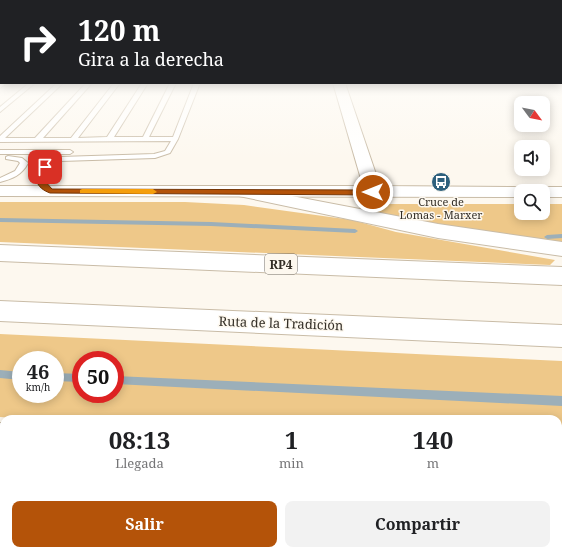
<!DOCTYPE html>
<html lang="es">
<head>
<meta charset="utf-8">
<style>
  :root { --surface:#fff; --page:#f2f2f2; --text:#202124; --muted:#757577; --accent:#b45309 }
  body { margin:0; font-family:"Noto Serif",serif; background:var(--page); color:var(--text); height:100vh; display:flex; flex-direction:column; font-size:15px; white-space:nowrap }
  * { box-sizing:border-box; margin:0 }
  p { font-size:13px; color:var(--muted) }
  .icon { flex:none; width:22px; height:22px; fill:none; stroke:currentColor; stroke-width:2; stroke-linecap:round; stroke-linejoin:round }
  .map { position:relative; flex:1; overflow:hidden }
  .panel { position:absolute; left:0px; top:415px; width:562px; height:140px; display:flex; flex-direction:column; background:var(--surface); border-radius:12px 12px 0 0; box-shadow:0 2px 10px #0003 }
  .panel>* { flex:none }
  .banner { position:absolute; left:0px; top:0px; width:562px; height:84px; box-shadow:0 2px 10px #0003; background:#202124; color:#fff; overflow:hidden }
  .needle { width:26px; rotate:122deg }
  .tools { position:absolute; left:514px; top:96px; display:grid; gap:8px }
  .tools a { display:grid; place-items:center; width:36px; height:36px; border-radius:8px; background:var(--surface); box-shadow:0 2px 10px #0003; font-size:20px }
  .speed { position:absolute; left:12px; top:351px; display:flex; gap:8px; font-size:20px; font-weight:700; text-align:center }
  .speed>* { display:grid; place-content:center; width:52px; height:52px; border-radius:50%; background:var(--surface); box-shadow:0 2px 10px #0003; line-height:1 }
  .speed small { font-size:10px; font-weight:400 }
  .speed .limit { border:6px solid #d22; background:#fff; color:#111 }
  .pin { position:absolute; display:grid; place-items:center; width:34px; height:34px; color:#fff; margin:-17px; border-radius:8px; box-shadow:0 2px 6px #0006 }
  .me { position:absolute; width:44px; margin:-22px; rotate:270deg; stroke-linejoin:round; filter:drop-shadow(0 0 3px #0008) }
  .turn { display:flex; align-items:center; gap:14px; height:84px; padding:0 12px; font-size:18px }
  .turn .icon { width:52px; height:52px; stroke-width:2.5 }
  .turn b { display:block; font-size:28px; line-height:34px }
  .eta { display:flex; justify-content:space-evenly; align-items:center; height:68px; text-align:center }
  .eta b { font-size:24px; font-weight:700; line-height:28px }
  .cta { display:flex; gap:8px; margin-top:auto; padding:8px 12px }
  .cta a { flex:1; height:46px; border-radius:8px; background:var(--accent); color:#fff; font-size:16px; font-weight:700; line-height:46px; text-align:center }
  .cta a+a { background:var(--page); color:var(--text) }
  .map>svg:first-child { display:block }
  .green { fill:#eec889; fill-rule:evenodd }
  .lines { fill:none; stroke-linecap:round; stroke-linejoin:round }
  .stream { fill:#9cafb9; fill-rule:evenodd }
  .lane-casing { stroke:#c9bca7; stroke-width:2 }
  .secondary-casing { stroke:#c9bca7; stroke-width:2 }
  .primary-casing { stroke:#c9bca7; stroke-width:2 }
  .lane { fill:#fff; fill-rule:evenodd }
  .secondary { fill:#fff; fill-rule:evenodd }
  .primary { fill:#fff; fill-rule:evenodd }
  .route { fill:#b45309; stroke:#753606 }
  .slow { fill:#f59e0b }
  .labels { text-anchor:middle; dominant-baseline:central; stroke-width:3; stroke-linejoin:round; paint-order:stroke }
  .far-poi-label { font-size:11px; fill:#332e26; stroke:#fdf8ef }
  .shield { fill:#fdf8ef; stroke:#706b62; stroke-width:1 }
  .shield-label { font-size:12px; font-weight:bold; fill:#332e26 }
  .street-label { font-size:13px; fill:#332e26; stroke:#fdf8ef }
</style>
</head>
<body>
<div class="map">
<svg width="562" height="555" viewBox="0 0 562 555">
  <rect width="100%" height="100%" fill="#fdf8ef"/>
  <!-- green -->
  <g class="green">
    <polygon points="0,202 185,202 244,205 352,220 396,232 555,260 550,265 0,242"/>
    <polygon points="370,204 521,204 521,213 543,213 543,204 562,204 562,243 477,233 370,212 359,207"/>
    <path d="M 0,334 L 562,361 L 562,448 L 558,448 L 558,419 L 29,419 L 0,417 ZM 21,360 L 55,360 L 55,394 L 21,394 ZM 81,360 L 115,360 L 115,394 L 81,394 Z"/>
  </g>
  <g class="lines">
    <!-- stream -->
    <g class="stream">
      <polygon points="0,218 211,222 355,229 358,231 355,233 211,226 0,222"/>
      <polygon points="562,234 562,238 547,239 544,237 547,235"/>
      <polygon points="0,370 21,372 21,380 0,378"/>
      <polygon points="55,373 81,374 81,382 55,381"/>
      <polygon points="115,376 562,396 562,406 115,384"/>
    </g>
    <!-- lane casing -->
    <g class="lane-casing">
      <g id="lane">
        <polygon points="1,83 7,83 0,88"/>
        <polygon points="29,83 35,83 0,112 0,107"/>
        <path d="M 57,83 L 63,83 L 5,138 L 35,138 L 86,83 L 92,83 L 43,138 L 71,138 L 114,83 L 120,83 L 78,138 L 107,137 L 142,83 L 148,83 L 114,137 L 143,137 L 170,83 L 176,83 L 149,137 L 173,137 L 194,83 L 200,83 L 178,139 L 170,153 L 155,158 L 61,161 L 52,165 L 43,173 L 45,181 L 54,191 L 50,193 C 46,192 43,189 40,186 C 28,171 47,161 60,157 L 154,154 L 165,151 L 171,141 L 0,142 L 0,136 Z"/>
        <polygon points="0,150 70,150 73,152 70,154 0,154"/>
        <path d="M 8,156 L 22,158 L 28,163 C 22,175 12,179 0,182 L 0,178 L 15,171 L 20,163 L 18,161 L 6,159 L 6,157 Z"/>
      </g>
    </g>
    <!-- secondary casing -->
    <g class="secondary-casing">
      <g id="secondary">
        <polygon points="333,83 345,83 380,186 521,187 527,188 529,191 521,191 521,197 0,196 0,186 363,186"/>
        <polygon points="543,187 562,187 562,197 543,197 543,191 535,191 537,188"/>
        <rect x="0" y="423" width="4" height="32"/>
        <rect x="558" y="459" width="4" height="34"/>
      </g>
    </g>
    <!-- primary casing -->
    <g class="primary-casing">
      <g id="primary">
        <polygon points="245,187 438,224 562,242 562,256 438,238 239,196 236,192 239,188"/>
        <polygon points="0,245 562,267 562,285 0,261"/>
        <polygon points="0,301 562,325 562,347 0,321"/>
        <polygon points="378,551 418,551 420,555 380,555"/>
      </g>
    </g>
    <!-- lane -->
    <use href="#lane" class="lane"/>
    <!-- secondary -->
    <use href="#secondary" class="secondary"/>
    <!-- primary -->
    <use href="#primary" class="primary"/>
  </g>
  <!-- sky -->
  <linearGradient id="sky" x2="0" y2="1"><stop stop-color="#9bc8ee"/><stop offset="0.52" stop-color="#fefcf8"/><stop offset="1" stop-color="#fefcf8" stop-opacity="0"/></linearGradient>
  <rect width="562" height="159" fill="url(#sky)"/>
  <!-- route -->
  <path class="route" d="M 42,166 L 48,167 L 43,173 L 42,178 L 52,189 L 373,190 L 377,192 L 373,195 L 50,193 C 36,188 32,177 42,166 Z"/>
  <!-- slow -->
  <polygon class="slow" points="82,189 153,189 157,192 153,194 80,193 80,190"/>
  <!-- icons -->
  <defs>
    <g id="bus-disc" transform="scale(1)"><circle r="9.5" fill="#2d607d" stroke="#fdf8ef"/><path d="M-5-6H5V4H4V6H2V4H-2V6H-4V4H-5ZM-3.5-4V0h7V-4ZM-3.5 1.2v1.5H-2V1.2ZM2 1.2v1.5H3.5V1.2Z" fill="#fff"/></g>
  </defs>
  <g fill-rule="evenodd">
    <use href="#bus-disc" x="441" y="182"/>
  </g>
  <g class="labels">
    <!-- far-poi labels -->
    <g class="far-poi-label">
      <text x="441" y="201">Cruce de<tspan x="441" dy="13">Lomas - Marxer</tspan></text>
    </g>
    <!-- shield labels -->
    <rect class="shield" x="265" y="254" width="32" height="20" rx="3"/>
    <g class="shield-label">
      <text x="281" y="264">RP4</text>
    </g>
    <!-- street labels -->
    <g class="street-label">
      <text transform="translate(281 323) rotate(2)">Ruta de la Tradición</text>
    </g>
  </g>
</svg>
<div class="tools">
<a><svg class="needle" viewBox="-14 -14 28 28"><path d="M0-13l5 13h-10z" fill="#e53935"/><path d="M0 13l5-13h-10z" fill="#757577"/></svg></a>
<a><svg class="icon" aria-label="sound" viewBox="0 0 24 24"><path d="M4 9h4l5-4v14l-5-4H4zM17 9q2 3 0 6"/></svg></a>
<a><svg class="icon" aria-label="search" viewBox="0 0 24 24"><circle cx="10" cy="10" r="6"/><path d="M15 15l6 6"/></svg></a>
</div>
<div class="speed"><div>46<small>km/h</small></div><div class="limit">50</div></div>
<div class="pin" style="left:45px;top:167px;background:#d93025"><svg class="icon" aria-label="arrive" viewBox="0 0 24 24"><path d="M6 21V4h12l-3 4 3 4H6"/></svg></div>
<svg class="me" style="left:373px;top:192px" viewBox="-20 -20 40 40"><circle r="17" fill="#b45309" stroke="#fff" stroke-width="3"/><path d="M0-11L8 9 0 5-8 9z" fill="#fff"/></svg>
<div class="banner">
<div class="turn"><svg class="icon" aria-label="right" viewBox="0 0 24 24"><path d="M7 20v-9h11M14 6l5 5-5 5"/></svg><div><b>120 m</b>Gira a la derecha</div></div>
</div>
<section class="panel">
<div class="eta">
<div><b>08:13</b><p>Llegada</p></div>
<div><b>1</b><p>min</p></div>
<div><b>140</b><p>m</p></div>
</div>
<div class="cta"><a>Salir</a><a>Compartir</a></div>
</section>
</div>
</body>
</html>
